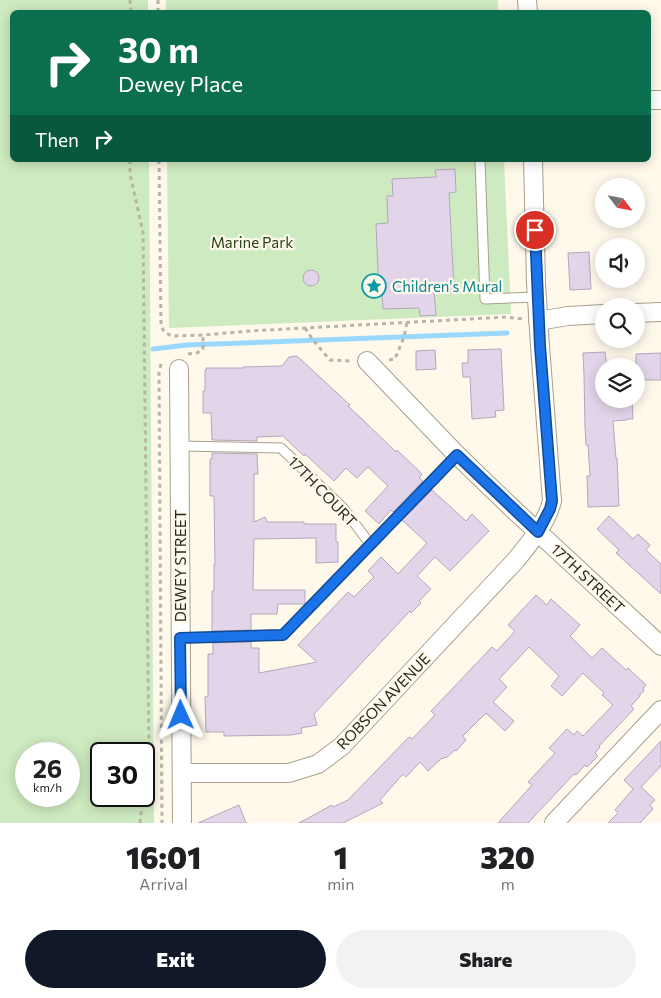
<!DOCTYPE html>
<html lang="en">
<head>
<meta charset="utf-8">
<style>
  :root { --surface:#fff; --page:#f2f2f2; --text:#202124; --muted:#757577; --accent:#111827 }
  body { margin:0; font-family:Commissioner,sans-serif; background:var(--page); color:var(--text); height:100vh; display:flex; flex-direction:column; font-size:19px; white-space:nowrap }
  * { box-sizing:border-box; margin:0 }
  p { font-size:16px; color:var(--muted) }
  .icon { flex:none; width:28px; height:28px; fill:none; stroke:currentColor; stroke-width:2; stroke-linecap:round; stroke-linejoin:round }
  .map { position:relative; height:823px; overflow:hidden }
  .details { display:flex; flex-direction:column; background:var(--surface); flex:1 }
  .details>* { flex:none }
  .banner { position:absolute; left:10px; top:10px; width:641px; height:152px; border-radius:8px; box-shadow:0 2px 12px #0003; background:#0b6e4f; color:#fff; overflow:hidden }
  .needle { width:32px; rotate:122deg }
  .fabs { position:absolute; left:595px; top:178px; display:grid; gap:10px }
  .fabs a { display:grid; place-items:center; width:50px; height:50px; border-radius:50%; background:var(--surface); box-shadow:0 2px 12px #0003; font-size:25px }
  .speed { position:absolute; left:15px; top:742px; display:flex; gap:10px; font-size:25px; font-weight:700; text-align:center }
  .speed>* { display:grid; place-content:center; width:65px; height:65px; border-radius:50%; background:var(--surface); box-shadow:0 2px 12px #0003; line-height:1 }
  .speed small { font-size:12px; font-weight:400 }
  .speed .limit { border:2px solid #111; border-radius:8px; background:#fff; color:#111 }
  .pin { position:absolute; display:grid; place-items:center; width:42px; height:42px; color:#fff; margin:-21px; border:2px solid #fff; border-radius:50%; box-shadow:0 1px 5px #0007 }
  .me { position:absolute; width:55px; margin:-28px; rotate:359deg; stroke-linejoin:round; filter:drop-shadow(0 0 4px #0008) }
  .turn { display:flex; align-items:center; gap:18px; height:105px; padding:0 25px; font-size:22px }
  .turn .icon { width:65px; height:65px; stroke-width:2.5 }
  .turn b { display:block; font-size:35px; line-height:42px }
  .then { display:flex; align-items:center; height:48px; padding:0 25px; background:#0003; gap:10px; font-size:19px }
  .eta { display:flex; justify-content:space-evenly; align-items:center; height:85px; text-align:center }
  .eta b { font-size:30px; font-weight:800; line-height:35px }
  .cta { display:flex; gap:10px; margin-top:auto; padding:10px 25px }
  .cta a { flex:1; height:58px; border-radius:30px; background:var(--accent); color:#fff; font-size:20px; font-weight:800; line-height:58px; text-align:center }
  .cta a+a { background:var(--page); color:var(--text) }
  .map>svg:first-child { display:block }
  .green { fill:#ceeac0; fill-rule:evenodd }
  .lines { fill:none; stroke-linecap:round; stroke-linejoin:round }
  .stream { stroke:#9bd8fd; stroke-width:5 }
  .building { fill:#e2d5ea; stroke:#b3a7ba }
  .lane-casing { stroke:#a7a08b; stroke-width:11 }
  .street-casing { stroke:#a7a08b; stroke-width:20 }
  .path { stroke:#b8b4a8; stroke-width:3; stroke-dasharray:4 4; stroke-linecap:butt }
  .lane { stroke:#fff; stroke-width:9 }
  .street { stroke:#fff; stroke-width:18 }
  .route-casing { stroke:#114b97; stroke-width:12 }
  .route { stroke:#1a73e8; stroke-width:9 }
  .labels { text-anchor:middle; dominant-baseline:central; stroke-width:4.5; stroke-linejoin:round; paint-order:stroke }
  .park-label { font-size:15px; fill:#264113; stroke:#fef9eb }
  .culture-label { font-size:15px; fill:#0d838f; stroke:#fef9eb; text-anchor:start }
  .street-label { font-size:15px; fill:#29261e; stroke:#fef9eb }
</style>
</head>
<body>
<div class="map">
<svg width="661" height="823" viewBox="0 0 661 823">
  <rect width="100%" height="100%" fill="#fef9eb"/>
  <!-- green -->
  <g class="green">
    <path d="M 0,0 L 148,0 L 148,12 L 12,12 L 12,160 L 149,160 L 154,823 L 0,823 ZM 26,754 L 69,754 L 69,796 L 26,796 ZM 101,754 L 144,754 L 144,796 L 101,796 Z"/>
    <rect x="166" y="0" width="332" height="12"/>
    <polygon points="167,160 504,160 511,314 169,328"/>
  </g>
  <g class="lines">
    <!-- stream -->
    <polyline class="stream" points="153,349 187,345 507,333"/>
  </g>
  <!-- building -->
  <g class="building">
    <polygon points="455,169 456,192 449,193 454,288 451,288 451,291 434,292 436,315 420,316 419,308 383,309 382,295 379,295 376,224 388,223 387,196 393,196 392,179 436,177 435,170"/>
    <polygon points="589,252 591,289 570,290 568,253"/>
    <circle cx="311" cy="278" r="8"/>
    <polygon points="501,349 504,410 495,411 496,417 472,419 470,377 463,377 462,363 468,363 468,350"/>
    <polygon points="435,350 436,369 416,370 416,351"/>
    <polygon points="605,352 607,366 604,366 604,399 632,399 633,419 627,419 627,420 613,421 616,458 617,458 619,506 588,507 587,476 590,476 588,445 586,445 585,427 584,375 583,353"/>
    <polygon points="661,353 661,380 636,380 636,354"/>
    <polygon points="297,356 350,405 348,406 362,419 396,452 397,450 422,474 419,478 423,481 393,512 391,510 379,524 365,511 388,486 368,467 357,478 346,468 334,481 305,454 304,456 283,436 257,437 257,441 212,440 211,413 203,413 203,391 205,391 205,370 207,370 206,368 244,368 243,367 282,366 289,357"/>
    <polygon points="212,453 257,454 258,474 254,474 254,522 265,517 267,522 304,522 304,524 336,524 336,542 338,542 338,562 316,563 316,538 254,539 253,590 305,590 305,603 304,604 278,604 277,614 251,614 251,630 212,631 212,591 214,591 214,564 215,565 214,496 210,496 210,459 212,459"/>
    <polygon points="432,490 466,521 472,514 489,531 450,571 435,557 417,576 431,589 419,601 421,603 411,613 410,611 314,714 317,725 301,728 302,733 291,735 224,736 224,732 206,732 205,697 208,696 208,654 213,654 213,643 251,642 251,648 259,648 259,673 317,662 298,645 348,592 354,597 374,577 368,571 381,557 398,574 427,543 402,520"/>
    <polygon points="609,516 633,539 638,534 650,545 646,550 661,564 661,594 616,553 619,550 597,529"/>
    <polygon points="536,595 547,605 551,599 580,625 570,636 592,658 602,648 626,670 628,668 646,685 643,688 644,691 640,694 640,696 631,706 634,709 599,746 600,747 595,753 598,756 587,767 585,765 576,775 574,774 528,823 498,823 532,785 528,782 555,753 549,748 567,729 574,735 577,731 583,736 613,705 602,695 604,693 583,673 562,696 551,686 559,676 529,647 499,679 507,687 493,702 514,721 505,731 486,713 463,736 466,740 456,751 455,750 446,758 445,757 443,759 442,758 428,771 420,762 406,777 403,774 380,800 383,803 343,823 299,823 332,805 333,807 348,800 409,737 412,739 435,715 431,711 454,687 492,647 497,651 515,631 508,625"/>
    <polygon points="661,741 661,766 641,787 655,800 650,805 653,809 640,823 608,823 618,813 615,810 633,789 624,780"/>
    <polygon points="239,805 246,823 198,823"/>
  </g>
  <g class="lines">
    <!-- lane casing -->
    <g class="lane-casing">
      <g id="lane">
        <polyline points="480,160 485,299 537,297"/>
        <polyline points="180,446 281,448 343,508 370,544"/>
        <polyline points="180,638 283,635 457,455"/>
      </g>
    </g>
    <!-- street casing -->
    <g class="street-casing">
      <g id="street">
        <polyline points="527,0 528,12"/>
        <polyline points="649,100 661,100"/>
        <polyline points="636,313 661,312"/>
        <polyline points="538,321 568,316 604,314"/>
        <polyline points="367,361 457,455 513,509 661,646"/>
        <polyline points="179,369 182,823"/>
        <path d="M 182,773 L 289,773 L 318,764 L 342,746 L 516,560 C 531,541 546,524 552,501 L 540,346 L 536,283 L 533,160"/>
        <polyline points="554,823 661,710"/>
      </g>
    </g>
    <!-- path -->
    <g class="path">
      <polyline points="130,0 131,12"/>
      <polyline points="158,0 158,12"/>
      <polyline points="130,160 130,174 143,232 149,753 144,793"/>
      <polyline points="159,160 161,325 164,332 172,336 203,335 250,331 506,317 523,319"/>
      <polyline points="305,328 313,340 330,360 351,361"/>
      <polyline points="188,354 197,353 203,349 203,335"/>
      <polyline points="389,360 395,359 404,337 407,322"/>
      <polyline points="161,364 159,372 162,823"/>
      <polyline points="140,823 143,796"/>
    </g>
    <!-- lane -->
    <use href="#lane" class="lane"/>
    <!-- street -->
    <use href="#street" class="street"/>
  </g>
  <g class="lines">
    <!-- route casing -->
    <g class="route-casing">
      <polyline id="route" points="181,715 180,638 283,635 457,455 538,532 550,509 552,501 540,346 535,230"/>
    </g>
    <!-- route -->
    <use href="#route" class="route"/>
  </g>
  <!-- icons -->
  <defs>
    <g id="sight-ring" transform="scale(1.25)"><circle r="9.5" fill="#fef9eb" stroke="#0f9aa8" stroke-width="1.5"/><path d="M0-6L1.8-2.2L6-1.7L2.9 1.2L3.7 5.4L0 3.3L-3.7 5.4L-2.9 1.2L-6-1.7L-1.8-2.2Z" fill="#0f9aa8"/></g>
  </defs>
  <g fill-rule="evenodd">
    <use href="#sight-ring" x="374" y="286"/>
  </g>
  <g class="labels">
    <!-- park labels -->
    <g class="park-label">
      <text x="252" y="242">Marine Park</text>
    </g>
    <!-- culture labels -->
    <g class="culture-label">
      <text x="392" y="286">Children's Mural</text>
    </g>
    <!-- street labels -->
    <g class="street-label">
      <text transform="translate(323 491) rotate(46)">17TH COURT</text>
      <text transform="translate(180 566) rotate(-90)">DEWEY STREET</text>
      <text transform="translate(588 578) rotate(43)">17TH STREET</text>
      <text transform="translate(383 701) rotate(-46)">ROBSON AVENUE</text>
    </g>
  </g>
</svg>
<div class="fabs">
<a><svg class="needle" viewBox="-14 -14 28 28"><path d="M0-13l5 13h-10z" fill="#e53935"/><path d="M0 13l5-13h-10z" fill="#757577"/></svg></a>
<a><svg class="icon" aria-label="sound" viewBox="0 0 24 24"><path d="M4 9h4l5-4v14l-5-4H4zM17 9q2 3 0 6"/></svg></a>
<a><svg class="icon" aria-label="search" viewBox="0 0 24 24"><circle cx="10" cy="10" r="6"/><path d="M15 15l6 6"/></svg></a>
<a><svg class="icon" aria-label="layers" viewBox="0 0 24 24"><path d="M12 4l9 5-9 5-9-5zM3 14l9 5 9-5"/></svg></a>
</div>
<div class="speed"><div>26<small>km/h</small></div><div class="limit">30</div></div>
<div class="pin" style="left:535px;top:230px;background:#d93025"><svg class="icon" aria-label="arrive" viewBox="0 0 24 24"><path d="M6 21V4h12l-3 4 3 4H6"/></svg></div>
<svg class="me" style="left:181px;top:715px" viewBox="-20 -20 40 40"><path d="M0-17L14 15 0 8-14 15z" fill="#1a73e8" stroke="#fff" stroke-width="4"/></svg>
<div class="banner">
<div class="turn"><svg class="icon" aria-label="right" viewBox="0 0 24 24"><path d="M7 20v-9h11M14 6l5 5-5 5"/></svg><div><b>30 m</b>Dewey Place</div></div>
<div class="then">Then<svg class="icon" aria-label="right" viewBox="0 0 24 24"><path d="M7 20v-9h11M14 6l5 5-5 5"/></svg></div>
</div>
</div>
<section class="details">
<div class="eta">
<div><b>16:01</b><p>Arrival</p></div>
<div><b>1</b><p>min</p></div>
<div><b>320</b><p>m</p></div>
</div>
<div class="cta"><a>Exit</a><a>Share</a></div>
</section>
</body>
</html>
